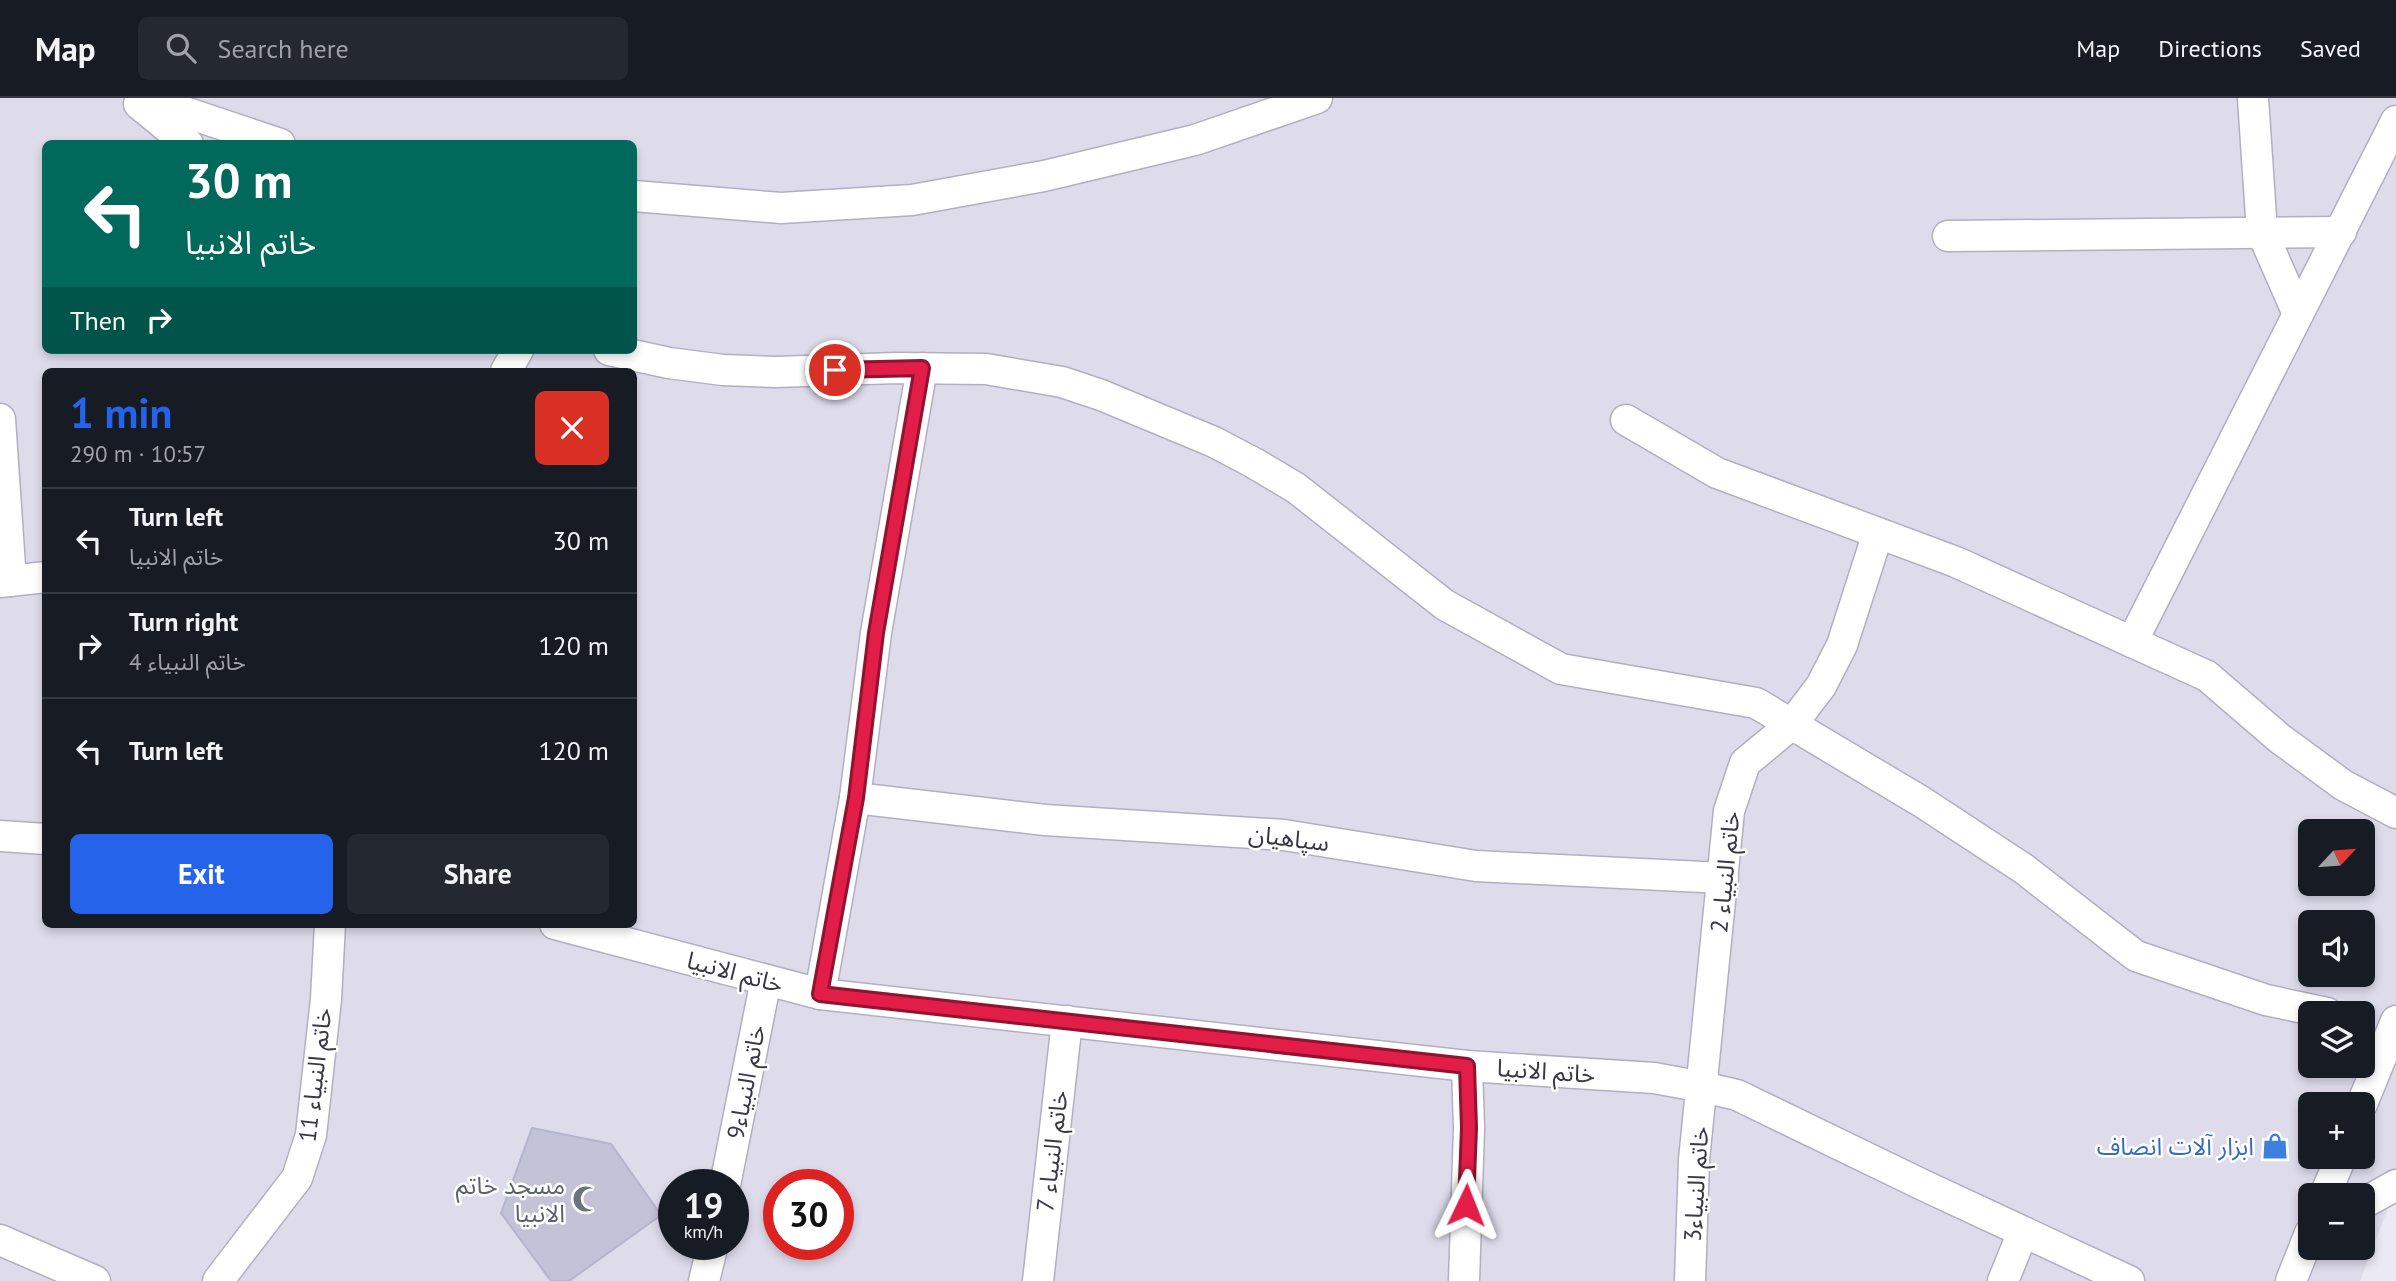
<!DOCTYPE html>
<html lang="en">
<head>
<meta charset="utf-8">
<style>
  :root { --surface:#171b24; --page:#242831; --text:#f1f3f6; --muted:#9ea1a6; --line:#363941; --accent:#2563eb }
  body { margin:0; font-family:"PT Sans","Noto Sans Arabic",sans-serif; background:var(--page); color:var(--text); height:100vh; display:flex; flex-direction:column; font-size:26px; white-space:nowrap }
  * { box-sizing:border-box; margin:0 }
  p { font-size:23px; color:var(--muted) }
  .icon { flex:none; width:38px; height:38px; fill:none; stroke:currentColor; stroke-width:2; stroke-linecap:round; stroke-linejoin:round }
  .map { position:relative; flex:1; overflow:hidden }
  .sheet { position:absolute; left:42px; top:270px; width:595px; height:560px; display:flex; flex-direction:column; background:var(--surface); border-radius:10px; box-shadow:0 4px 10px #0003 }
  .sheet>* { flex:none }
  .guide { position:absolute; left:42px; top:42px; width:595px; height:214px; border-radius:10px; box-shadow:0 4px 10px #0003; background:#00695c; color:#fff; overflow:hidden }
  .needle { width:46px; rotate:64deg }
  .buttons { position:absolute; left:2298px; top:721px; display:grid; gap:14px }
  .buttons a { display:grid; place-items:center; width:77px; height:77px; border-radius:10px; background:var(--surface); box-shadow:0 4px 10px #0003; font-size:35px }
  .speed { position:absolute; left:658px; top:1071px; display:flex; gap:14px; font-size:35px; font-weight:700; text-align:center }
  .speed>* { display:grid; place-content:center; width:91px; height:91px; border-radius:50%; background:var(--surface); box-shadow:0 4px 10px #0003; line-height:1 }
  .speed small { font-size:18px; font-weight:400 }
  .speed .limit { border:10px solid #d22; background:#fff; color:#111 }
  .pin { position:absolute; display:grid; place-items:center; width:60px; height:60px; color:#fff; margin:-30px; border:4px solid #fff; border-radius:50%; box-shadow:0 2px 7px #0007 }
  .me { position:absolute; width:77px; margin:-38px; rotate:2deg; stroke-linejoin:round; filter:drop-shadow(0 0 5px #0008) }
  .turn { display:flex; align-items:center; gap:24px; height:147px; padding:0 28px; font-size:32px }
  .turn .icon { width:91px; height:91px; stroke-width:2.5 }
  .turn b { display:block; font-size:49px; line-height:60px }
  .then { display:flex; align-items:center; height:66px; padding:0 28px; background:#0003; gap:14px; font-size:26px }
  .round { display:grid; place-items:center; flex:none; width:74px; height:74px; border-radius:10px; background:var(--page) }
  .summary { display:flex; align-items:center; justify-content:space-between; height:119px; padding:0 28px }
  h1 { font-size:42px; font-weight:700; line-height:52px; color:var(--accent) }
  .button { display:flex; gap:14px; margin-top:auto; padding:14px 28px }
  .button a { flex:1; height:80px; border-radius:10px; background:var(--accent); color:#fff; font-size:28px; font-weight:700; line-height:80px; text-align:center }
  .button a+a { background:var(--page); color:var(--text) }
  ul { padding:0; list-style:none }
  li { display:flex; align-items:center; gap:21px; height:105px; padding:0 28px; border-top:2px solid var(--line) }
  li div { flex:1 }
  li b { display:block; font-size:26px }
  li em { font-style:normal }
  header { display:flex; align-items:center; gap:42px; box-sizing:border-box; height:98px; padding:0 35px; background:var(--surface); border-bottom:2px solid var(--line) }
  header strong { font-size:33px }
  nav { display:flex; gap:38px; margin-inline-start:auto; font-size:24px }
  .search { width:490px; height:63px; background:var(--page); display:flex; align-items:center; gap:18px; box-sizing:border-box; padding:0 24px; border-radius:10px; color:var(--muted); font-size:26px }
  .map>svg:first-child { display:block }
  .residential { fill:#dedbeb; fill-rule:evenodd }
  .building { fill:#c4c2d7; stroke:#b5b3cf; stroke-width:2 }
  .lines { fill:none; stroke-linecap:round; stroke-linejoin:round }
  .minor-casing { stroke:#b2afc1; stroke-width:33 }
  .minor { stroke:#fff; stroke-width:30 }
  .route-casing { stroke:#92132f; stroke-width:18 }
  .route { stroke:#e11d48; stroke-width:12 }
  .labels { text-anchor:middle; dominant-baseline:central; stroke-width:5; stroke-linejoin:round; paint-order:stroke }
  .street-label { font-size:24px; fill:#393847; stroke:#fff }
  .shop-label { font-size:24px; fill:#366cbe; stroke:#fff; text-anchor:end }
  .worship-label { font-size:24px; fill:#5b616d; stroke:#fff; text-anchor:end }
</style>
</head>
<body>
<header>
<strong>Map</strong>
<div class="search"><svg class="icon" aria-label="search" viewBox="0 0 24 24"><circle cx="10" cy="10" r="6"/><path d="M15 15l6 6"/></svg>Search here</div>
<nav><a>Map</a><a>Directions</a><a>Saved</a></nav>
</header>
<div class="map">
<svg width="2396" height="1183" viewBox="0 0 2396 1183">
  <rect width="100%" height="100%" fill="#ebe9f3"/>
  <!-- residential -->
  <path class="residential" d="M 0,0 L 2396,0 L 2396,1089 L 2360,1183 L 0,1183 ZM 46,46 L 634,46 L 634,252 L 46,252 ZM 46,273 L 634,273 L 634,826 L 46,826 ZM 2310,733 L 2362,733 L 2362,786 L 2310,786 ZM 2310,824 L 2362,824 L 2362,877 L 2310,877 ZM 2310,915 L 2362,915 L 2362,968 L 2310,968 ZM 2310,1006 L 2362,1006 L 2362,1059 L 2310,1059 ZM 674,1087 L 733,1087 L 733,1146 L 674,1146 ZM 779,1087 L 838,1087 L 838,1146 L 779,1146 ZM 2310,1097 L 2362,1097 L 2362,1150 L 2310,1150 Z"/>
  <!-- building -->
  <polygon class="building" points="532,1030 611,1046 661,1117 569,1183 551,1183 501,1115"/>
  <g class="lines">
    <!-- minor casing -->
    <g class="minor-casing">
      <g id="minor">
        <polyline points="143,0 280,46"/>
        <polyline points="2253,0 2262,134 2298,216"/>
        <polyline points="139,6 188,46"/>
        <polyline points="634,98 781,110 912,102 1044,78 1195,42 1317,0"/>
        <polyline points="1948,138 2341,134"/>
        <polyline points="609,252 669,265 723,272 775,274 897,270 986,271 1062,284 1101,297 1214,344 1254,365 1296,390 1445,507 1561,571 1756,605 1922,704 2024,771 2136,858 2266,902 2327,915"/>
        <polyline points="506,273 518,252"/>
        <polyline points="0,321 11,483"/>
        <polyline points="1626,322 1717,375 1956,464 2207,578 2279,640 2343,687 2396,715"/>
        <polyline points="0,484 46,479"/>
        <polyline points="2132,544 2396,23"/>
        <polyline points="855,700 1045,722 1284,737 1476,768 1723,780"/>
        <polyline points="0,738 46,741"/>
        <polyline points="555,826 820,896 1467,968 1654,980 1703,989 1737,997 1925,1088 2129,1183"/>
        <polyline points="820,896 855,700 876,535 922,270"/>
        <polyline points="2362,1006 2396,923"/>
        <polyline points="725,1087 766,882"/>
        <polyline points="2325,1097 2341,1059"/>
        <polyline points="2362,1106 2396,1087"/>
        <polyline points="0,1142 95,1183"/>
        <polyline points="218,1183 297,1080 311,1037 326,901 330,826"/>
        <polyline points="704,1183 713,1146"/>
        <polyline points="1038,1183 1067,923"/>
        <polyline points="1464,1183 1469,1030 1467,968"/>
        <polyline points="1690,1183 1694,1062 1729,713 1745,665 1792,626 1821,588 1842,547 1878,435"/>
        <polyline points="2003,1183 2023,1134"/>
        <polyline points="2291,1183 2310,1135"/>
      </g>
    </g>
    <!-- minor -->
    <use href="#minor" class="minor"/>
  </g>
  <g class="lines">
    <!-- route casing -->
    <g class="route-casing">
      <polyline id="route" points="835,272 922,270 876,535 856,700 820,896 1467,968 1469,1030 1466,1107"/>
    </g>
    <!-- route -->
    <use href="#route" class="route"/>
  </g>
  <!-- icons -->
  <defs>
    <g id="shop-bare" transform="scale(2.1)"><path d="M-5-2.5h2.3a2.7 3.5 0 0 1 5.4 0H5L5.5 6h-11ZM-1.5-2.5h3a1.5 2.3 0 0 0-3 0Z" fill="#3f7fe0" stroke="#fff" stroke-width="2.5" paint-order="stroke"/></g>
    <g id="mosque-bare" transform="scale(2.1)"><path d="M3.5-4.9A6 6 0 1 0 3.5 4.9A5 5 0 1 1 3.5-4.9Z" fill="#6b7280" stroke="#fff" stroke-width="2.5" paint-order="stroke"/></g>
  </defs>
  <g fill-rule="evenodd">
    <use href="#shop-bare" x="2275" y="1048"/>
    <use href="#mosque-bare" x="586" y="1101"/>
  </g>
  <g class="labels">
    <!-- street labels -->
    <g class="street-label">
      <text transform="translate(1289 740) rotate(7)">سپاهیان</text>
      <text transform="translate(1725 774) rotate(-84)">خاتم النبیاء 2</text>
      <text transform="translate(735 874) rotate(15)">خاتم الانبیا</text>
      <text transform="translate(1546 973) rotate(4)">خاتم الانبیا</text>
      <text transform="translate(315 977) rotate(-83)">خاتم النبیاء 11</text>
      <text transform="translate(746 984) rotate(-79)">خاتم النبیاء9</text>
      <text transform="translate(1052 1053) rotate(-83)">خاتم النبیاء 7</text>
      <text transform="translate(1696 1086) rotate(-86)">خاتم النبیاء3</text>
    </g>
    <!-- shop labels -->
    <g class="shop-label">
      <text x="2254" y="1048">ابزار آلات انصاف</text>
    </g>
    <!-- worship labels -->
    <g class="worship-label">
      <text x="565" y="1087">مسجد خاتم<tspan x="565" dy="28">الانبیا</tspan></text>
    </g>
  </g>
</svg>
<div class="buttons">
<a><svg class="needle" viewBox="-14 -14 28 28"><path d="M0-13l5 13h-10z" fill="#e53935"/><path d="M0 13l5-13h-10z" fill="#9ea1a6"/></svg></a>
<a><svg class="icon" aria-label="sound" viewBox="0 0 24 24"><path d="M4 9h4l5-4v14l-5-4H4zM17 9q2 3 0 6"/></svg></a>
<a><svg class="icon" aria-label="layers" viewBox="0 0 24 24"><path d="M12 4l9 5-9 5-9-5zM3 14l9 5 9-5"/></svg></a>
<a>+</a>
<a>−</a>
</div>
<div class="speed"><div>19<small>km/h</small></div><div class="limit">30</div></div>
<div class="pin" style="left:835px;top:272px;background:#d93025"><svg class="icon" aria-label="arrive" viewBox="0 0 24 24"><path d="M6 21V4h12l-3 4 3 4H6"/></svg></div>
<svg class="me" style="left:1466px;top:1107px" viewBox="-20 -20 40 40"><path d="M0-17L14 15 0 8-14 15z" fill="#e11d48" stroke="#fff" stroke-width="4"/></svg>
<div class="guide">
<div class="turn"><svg class="icon" aria-label="left" viewBox="0 0 24 24"><path d="M17 20v-9H6M10 6l-5 5 5 5"/></svg><div><b>30 m</b>خاتم الانبیا</div></div>
<div class="then">Then<svg class="icon" aria-label="right" viewBox="0 0 24 24"><path d="M7 20v-9h11M14 6l5 5-5 5"/></svg></div>
</div>
<section class="sheet">
<div class="summary"><div><h1>1 min</h1><p>290 m · 10:57</p></div><a class="round" style="background:#d93025;color:#fff"><svg class="icon" aria-label="close" viewBox="0 0 24 24"><path d="M6 6l12 12M18 6L6 18"/></svg></a></div>
<ul>
<li><svg class="icon" aria-label="left" viewBox="0 0 24 24"><path d="M17 20v-9H6M10 6l-5 5 5 5"/></svg><div><b>Turn left</b><p>خاتم الانبیا</p></div><em>30 m</em></li>
<li><svg class="icon" aria-label="right" viewBox="0 0 24 24"><path d="M7 20v-9h11M14 6l5 5-5 5"/></svg><div><b>Turn right</b><p>خاتم النبیاء 4</p></div><em>120 m</em></li>
<li><svg class="icon" aria-label="left" viewBox="0 0 24 24"><path d="M17 20v-9H6M10 6l-5 5 5 5"/></svg><div><b>Turn left</b></div><em>120 m</em></li>
</ul>
<div class="button"><a>Exit</a><a>Share</a></div>
</section>
</div>
</body>
</html>
